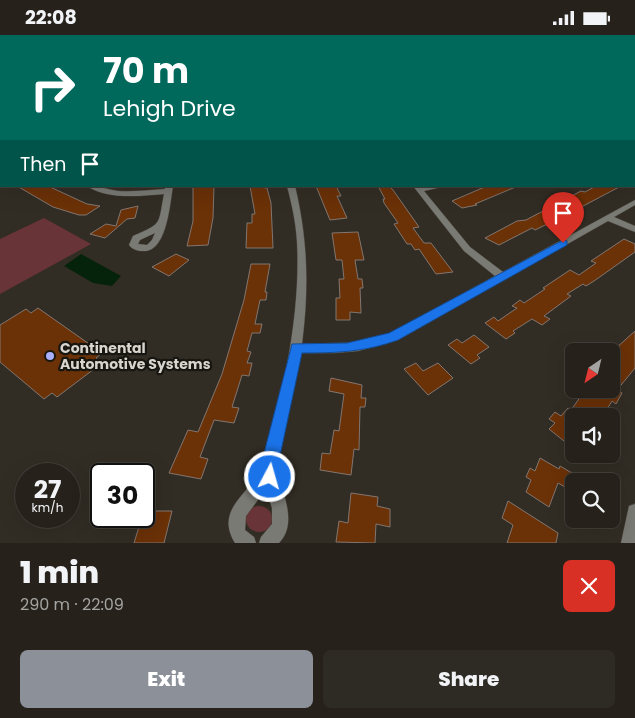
<!DOCTYPE html>
<html lang="en">
<head>
<meta charset="utf-8">
<style>
  :root { --surface:#26221b; --page:#2e2a24; --text:#f1f3f6; --muted:#a4a4a3; --line:#423f3a; --accent:#8c9099 }
  body { margin:0; font-family:Poppins,sans-serif; background:var(--page); color:var(--text); height:100vh; display:flex; flex-direction:column; font-size:19px; white-space:nowrap }
  * { box-sizing:border-box; margin:0 }
  p { font-size:16px; color:var(--muted) }
  .icon { flex:none; width:28px; height:28px; fill:none; stroke:currentColor; stroke-width:2; stroke-linecap:round; stroke-linejoin:round }
  .map { position:relative; height:508px; overflow:hidden }
  .drawer { display:flex; flex-direction:column; background:var(--surface); flex:1 }
  .drawer>* { flex:none }
  .top-card { position:absolute; left:0px; top:0px; width:635px; height:152px; box-shadow:0 5px 20px #0002,0 0 0 1px var(--line); background:#00695c; color:#fff; overflow:hidden }
  .needle { width:32px; rotate:215deg }
  .tools { position:absolute; left:565px; top:308px; display:grid; gap:10px }
  .tools a { display:grid; place-items:center; width:55px; height:55px; border-radius:8px; background:var(--surface); box-shadow:0 5px 20px #0002,0 0 0 1px var(--line); font-size:25px }
  .speed { position:absolute; left:15px; top:428px; display:flex; gap:10px; font-size:25px; font-weight:700; text-align:center }
  .speed>* { display:grid; place-content:center; width:65px; height:65px; border-radius:50%; background:var(--surface); box-shadow:0 5px 20px #0002,0 0 0 1px var(--line); line-height:1 }
  .speed small { font-size:12px; font-weight:400 }
  .speed .limit { border:2px solid #111; border-radius:8px; background:#fff; color:#111 }
  .pin { position:absolute; display:grid; place-items:center; width:42px; height:42px; color:#fff; margin:-51px -21px; border-radius:50% 50% 50% 0; rotate:-45deg; box-shadow:0 0 5px #0007 }
  .pin .icon { rotate:45deg }
  .me { position:absolute; width:55px; margin:-28px; rotate:6deg; stroke-linejoin:round; filter:drop-shadow(0 0 4px #0008) }
  .turn { display:flex; align-items:center; gap:18px; height:105px; padding:0 20px; font-size:22px }
  .turn .icon { width:65px; height:65px; stroke-width:2.5 }
  .turn b { display:block; font-size:35px; line-height:42px }
  .then { display:flex; align-items:center; height:48px; padding:0 20px; background:#0003; gap:10px; font-size:19px }
  .round { display:grid; place-items:center; flex:none; width:52px; height:52px; border-radius:8px; background:var(--page) }
  .headline { display:flex; align-items:center; justify-content:space-between; height:85px; padding:0 20px }
  h1 { font-size:30px; font-weight:800; line-height:38px }
  .primary-button { display:flex; gap:10px; margin-top:auto; padding:10px 20px }
  .primary-button a { flex:1; height:58px; border-radius:8px; background:var(--accent); color:#fff; font-size:20px; font-weight:800; line-height:58px; text-align:center }
  .primary-button a+a { background:var(--page); color:var(--text) }
  .status { display:flex; justify-content:space-between; align-items:center; height:35px; padding:0 25px; background:var(--surface); direction:ltr }
  .status svg { height:14px; fill:currentColor }
  .map>svg:first-child { display:block }
  .green { fill:#693437 }
  .water { fill:#05230a }
  .building { fill:#6b3107; stroke:#827670 }
  .lines { fill:none; stroke-linecap:round; stroke-linejoin:round }
  .street-casing { stroke:#4d483f; stroke-width:1 }
  .secondary-casing { stroke:#4d483f; stroke-width:1 }
  .street { fill:#797a74; fill-rule:evenodd }
  .secondary { fill:#a3a49c; fill-rule:evenodd }
  .route { fill:#1a73e8; stroke:#114b97 }
  .poi-dot { fill:#aab0fc; stroke:#181611; stroke-width:2 }
  .labels { text-anchor:middle; dominant-baseline:central; stroke-width:4.5; stroke-linejoin:round; paint-order:stroke }
  .poi-label { font-size:14px; font-weight:bold; fill:#d8d4ce; stroke:#181611; text-anchor:start }
</style>
</head>
<body>
<div class="status"><b>22:08</b><svg viewBox="0 0 49 12"><path d="M0 12V9h3v3zM5 12V6h3v6zM10 12V3h3v9zM15 12V0h3v12zM26 1h20v11H26zM47 4h2v5h-2z"/></svg></div>
<div class="map">
<svg width="635" height="508" viewBox="0 0 635 508">
  <rect width="100%" height="100%" fill="#322d24"/>
  <!-- green -->
  <g class="green">
    <polygon points="44,183 91,209 0,259 0,204"/>
    <circle cx="259" cy="484" r="13"/>
  </g>
  <!-- water -->
  <polygon class="water" points="81,219 121,241 112,251 93,248 64,231"/>
  <!-- building -->
  <g class="building">
    <polygon points="17,151 48,151 87,169 100,171 86,180 79,180 53,172"/>
    <polygon points="193,151 214,151 213,183 208,210 187,211 193,186"/>
    <polygon points="250,151 267,153 271,168 273,213 246,213 247,188 252,188 252,179 255,179"/>
    <polygon points="316,151 336,151 341,161 337,161 347,183 330,185"/>
    <polygon points="378,151 389,151 393,155 419,192 413,193 424,208 431,208 453,237 436,239 419,214 415,215 411,209 407,209 394,189 398,188 384,168 383,164 385,164"/>
    <polygon points="487,151 518,151 475,169 477,170 462,173 452,166"/>
    <polygon points="596,151 621,151 568,179 535,195 532,193 499,210 485,203 517,186 526,185 581,156 585,157"/>
    <polygon points="138,171 135,183 127,184 105,203 90,199 106,189 116,191 121,175"/>
    <polygon points="358,197 364,225 355,225 358,244 362,244 363,253 360,253 361,278 350,277 350,285 336,285 336,263 340,263 339,244 344,244 342,225 336,225 332,198"/>
    <polygon points="624,204 635,209 635,217 594,246 586,251 583,249 567,259 571,261 544,281 550,284 542,290 532,284 513,296 515,298 506,304 485,288 494,282 498,286 517,273 512,271 520,265 524,268 545,254 543,253 570,235 579,240 596,228 591,226"/>
    <polygon points="176,219 189,225 169,241 152,232"/>
    <polygon points="251,229 270,229 265,257 267,257 266,265 260,265 255,289 262,289 260,298 252,298 247,316 251,317 247,328 252,328 249,341 242,340 232,372 239,373 234,388 214,385 200,422 208,424 201,444 169,438 188,395 198,397 222,339 244,265"/>
    <polygon points="38,273 102,318 96,323 102,328 57,362 52,358 44,364 0,327 0,290 26,274 31,278"/>
    <polygon points="635,296 635,333 617,355 622,358 616,369 612,366 603,381 574,381 574,404 569,410 549,394 555,388 549,384 555,377 561,381 568,373 571,375 586,354 611,354 611,311 615,314"/>
    <polygon points="474,300 489,312 477,320 480,323 471,329 448,310 457,304 462,308"/>
    <polygon points="416,328 423,336 438,328 453,343 428,360 404,334"/>
    <polygon points="331,343 362,350 361,363 366,363 365,372 360,372 359,415 354,414 351,440 320,435 322,418 330,419 334,395 339,396 344,359 329,356"/>
    <polygon points="540,423 559,434 560,431 577,441 572,456 558,448 549,472 526,457 531,445 526,442 530,433 535,436"/>
    <polygon points="351,458 378,462 377,471 390,474 390,492 376,489 375,508 336,507 339,486 348,488"/>
    <polygon points="508,466 558,498 556,508 507,508 513,490 502,483"/>
    <polygon points="144,476 172,476 164,508 134,508"/>
  </g>
  <g class="lines">
    <!-- street casing -->
    <g class="street-casing">
      <g id="street">
        <path d="M 87,151 C 97,151 107,154 118,156 C 133,157 149,155 165,154 L 165,151 L 173,151 C 170,168 167,218 143,216 C 137,216 132,214 129,210 L 133,201 C 163,188 158,190 164,159 C 140,161 108,165 87,151 ZM 155,198 L 152,205 L 147,210 L 138,209 L 140,205 Z"/>
        <path d="M 287,151 L 295,151 C 308,206 309,253 302,309 L 346,308 L 370,305 L 390,299 L 495,241 L 464,216 L 413,151 L 446,151 L 424,156 L 470,212 L 503,237 L 635,165 L 635,170 L 614,182 L 635,191 L 635,197 L 608,186 L 398,305 L 358,316 L 334,318 L 300,318 L 276,432 C 281,456 299,487 279,508 L 259,508 L 261,502 L 272,489 L 272,473 L 266,454 L 246,481 L 245,495 L 254,502 L 256,508 L 235,508 C 213,472 254,458 263,428 C 283,361 301,278 297,207 C 296,188 292,170 287,151 Z"/>
        <polygon points="635,469 635,508 621,508 629,471"/>
      </g>
    </g>
    <!-- secondary casing -->
    <g class="secondary-casing">
      <rect id="secondary" x="0" y="101" width="1" height="4"/>
    </g>
    <!-- street -->
    <use href="#street" class="street"/>
    <!-- secondary -->
    <use href="#secondary" class="secondary"/>
  </g>
  <!-- sky -->
  <linearGradient id="sky" x2="0" y2="1"><stop stop-color="#1c1914"/><stop offset="0.55" stop-color="#494c50"/><stop offset="1" stop-color="#494c50" stop-opacity="0"/></linearGradient>
  <rect width="635" height="157" fill="url(#sky)"/>
  <!-- route -->
  <path class="route" d="M 563,205 L 567,206 L 567,210 L 398,305 C 365,317 337,318 302,318 L 278,430 L 278,442 L 276,448 L 270,451 L 264,448 L 261,442 L 261,430 L 292,309 L 347,308 L 389,298 Z"/>
  <!-- markers -->
  <circle class="poi-dot" cx="50" cy="321" r="5"/>
  <g class="labels">
    <!-- poi labels -->
    <g class="poi-label">
      <text x="60" y="313">Continental<tspan x="60" dy="16">Automotive Systems</tspan></text>
    </g>
  </g>
</svg>
<div class="tools">
<a><svg class="needle" viewBox="-14 -14 28 28"><path d="M0-13l5 13h-10z" fill="#e53935"/><path d="M0 13l5-13h-10z" fill="#a4a4a3"/></svg></a>
<a><svg class="icon" aria-label="sound" viewBox="0 0 24 24"><path d="M4 9h4l5-4v14l-5-4H4zM17 9q2 3 0 6"/></svg></a>
<a><svg class="icon" aria-label="search" viewBox="0 0 24 24"><circle cx="10" cy="10" r="6"/><path d="M15 15l6 6"/></svg></a>
</div>
<div class="speed"><div>27<small>km/h</small></div><div class="limit">30</div></div>
<div class="pin" style="left:563px;top:208px;background:#d93025"><svg class="icon" aria-label="arrive" viewBox="0 0 24 24"><path d="M6 21V4h12l-3 4 3 4H6"/></svg></div>
<svg class="me" style="left:270px;top:442px" viewBox="-20 -20 40 40"><circle r="17" fill="#1a73e8" stroke="#fff" stroke-width="3"/><path d="M0-11L8 9 0 5-8 9z" fill="#fff"/></svg>
<div class="top-card">
<div class="turn"><svg class="icon" aria-label="right" viewBox="0 0 24 24"><path d="M7 20v-9h11M14 6l5 5-5 5"/></svg><div><b>70 m</b>Lehigh Drive</div></div>
<div class="then">Then<svg class="icon" aria-label="arrive" viewBox="0 0 24 24"><path d="M6 21V4h12l-3 4 3 4H6"/></svg></div>
</div>
</div>
<section class="drawer">
<div class="headline"><div><h1>1 min</h1><p>290 m · 22:09</p></div><a class="round" style="background:#d93025;color:#fff"><svg class="icon" aria-label="close" viewBox="0 0 24 24"><path d="M6 6l12 12M18 6L6 18"/></svg></a></div>
<div class="primary-button"><a>Exit</a><a>Share</a></div>
</section>
</body>
</html>
